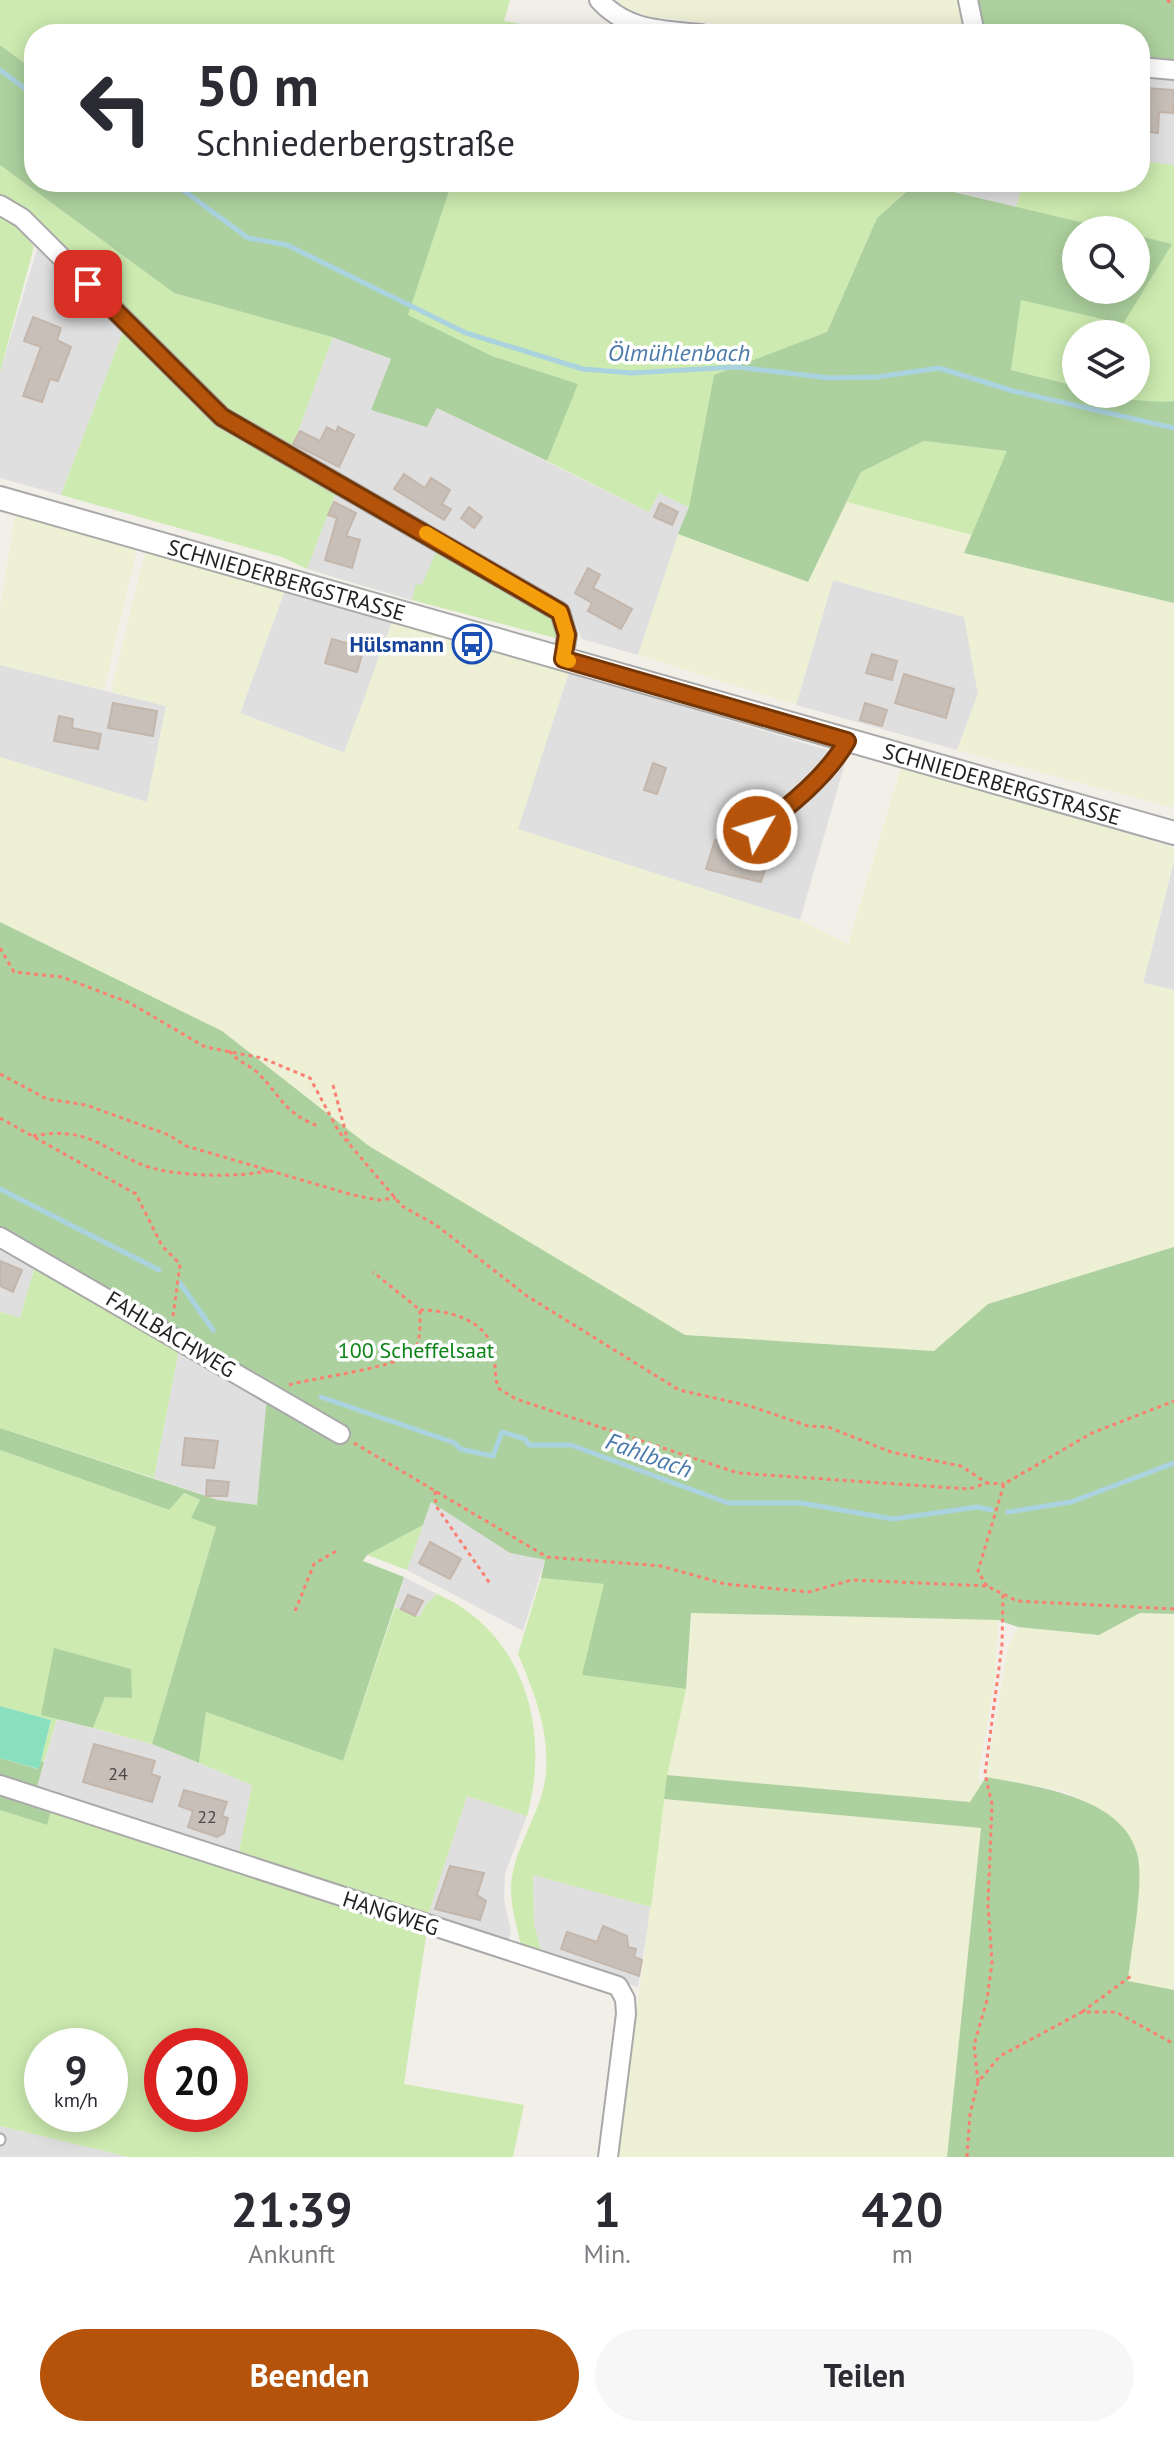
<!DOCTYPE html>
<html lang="de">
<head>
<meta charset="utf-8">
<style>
  :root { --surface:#fff; --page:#f7f7f7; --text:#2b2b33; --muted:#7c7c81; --accent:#b45309 }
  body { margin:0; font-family:"PT Sans",sans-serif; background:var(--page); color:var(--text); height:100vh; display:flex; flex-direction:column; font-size:30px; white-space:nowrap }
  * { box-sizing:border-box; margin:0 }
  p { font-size:26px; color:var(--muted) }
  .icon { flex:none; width:44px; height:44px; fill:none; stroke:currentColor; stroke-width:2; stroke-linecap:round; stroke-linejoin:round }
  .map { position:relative; height:2157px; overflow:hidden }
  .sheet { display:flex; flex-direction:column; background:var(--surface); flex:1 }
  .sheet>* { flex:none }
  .hud { position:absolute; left:24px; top:24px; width:1126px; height:168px; border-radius:32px; box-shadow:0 4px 20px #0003; background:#fff; color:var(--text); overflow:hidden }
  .buttons { position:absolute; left:1062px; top:216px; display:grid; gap:16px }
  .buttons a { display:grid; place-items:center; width:88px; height:88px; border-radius:50%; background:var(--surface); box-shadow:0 4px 20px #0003; font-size:40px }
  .speed { position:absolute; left:24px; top:2028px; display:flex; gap:16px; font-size:40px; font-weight:700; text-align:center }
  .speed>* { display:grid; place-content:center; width:104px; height:104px; border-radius:50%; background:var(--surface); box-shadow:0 4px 20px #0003; line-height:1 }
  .speed small { font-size:20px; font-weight:400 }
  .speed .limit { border:12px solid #d22; background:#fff; color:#111 }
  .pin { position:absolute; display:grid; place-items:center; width:68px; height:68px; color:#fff; margin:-34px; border-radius:16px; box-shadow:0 4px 12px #0006 }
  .me { position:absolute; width:88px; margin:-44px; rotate:52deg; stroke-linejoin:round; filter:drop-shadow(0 0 6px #0008) }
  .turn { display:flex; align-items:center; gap:28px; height:168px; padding:0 40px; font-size:36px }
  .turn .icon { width:104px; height:104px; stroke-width:2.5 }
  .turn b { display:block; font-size:56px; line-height:68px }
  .eta { display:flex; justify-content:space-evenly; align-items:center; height:136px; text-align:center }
  .eta b { font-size:48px; font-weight:800; line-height:56px }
  .button { display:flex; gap:16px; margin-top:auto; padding:16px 40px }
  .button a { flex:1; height:92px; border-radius:48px; background:var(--accent); color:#fff; font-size:32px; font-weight:800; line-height:92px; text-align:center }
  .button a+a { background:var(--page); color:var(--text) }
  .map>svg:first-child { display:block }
  .residential { fill:#e0dfdf }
  .farmland { fill:#eef0d5 }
  .grass { fill:#cdebb0; fill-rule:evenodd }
  .forest { fill:#add19e }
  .pitch { fill:#88e0be }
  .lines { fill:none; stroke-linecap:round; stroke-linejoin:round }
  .stream { stroke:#aad3df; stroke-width:5 }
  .building { fill:#c7bfb8; stroke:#c4b6ab; stroke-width:2 }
  .service-casing { stroke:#a9a9a9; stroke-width:13 }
  .minor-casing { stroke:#a9a9a9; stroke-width:22 }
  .tertiary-casing { stroke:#a9a9a9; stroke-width:26 }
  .path { stroke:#fa8072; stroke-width:3; stroke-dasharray:4 4; stroke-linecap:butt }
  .service { stroke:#fff; stroke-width:9 }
  .minor { stroke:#fff; stroke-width:18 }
  .tertiary { stroke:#fff; stroke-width:22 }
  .route-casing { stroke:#753606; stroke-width:20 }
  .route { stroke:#b45309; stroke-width:14 }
  .slow { stroke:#f59e0b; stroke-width:14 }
  .labels { text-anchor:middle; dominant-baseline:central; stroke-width:7; stroke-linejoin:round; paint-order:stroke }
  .number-label { font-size:18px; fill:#4b4948 }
  .street-label { font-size:22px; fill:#222; stroke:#fff }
  .transit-label { font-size:22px; font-weight:bold; fill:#164399; stroke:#fff; text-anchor:end }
  .park-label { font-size:22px; fill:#0c8416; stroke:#fff }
  .water-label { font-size:24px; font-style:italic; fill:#4a7aab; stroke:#fff }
</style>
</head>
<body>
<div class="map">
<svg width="1174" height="2157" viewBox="0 0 1174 2157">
  <rect width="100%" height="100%" fill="#f2efe9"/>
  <!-- residential -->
  <g class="residential">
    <polygon points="1140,75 1174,78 1174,165 1140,161"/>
    <polygon points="916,182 1023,182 1016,207"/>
    <polygon points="37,249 124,329 61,495 0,478 0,372"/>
    <polygon points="333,337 392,360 371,411 437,408 649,512 659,493 689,507 638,655 582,639 567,604 290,453"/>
    <polygon points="336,493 446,557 428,600 411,600 307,569"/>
    <polygon points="833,580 965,617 978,694 957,750 796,705"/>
    <polygon points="286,587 393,619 345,753 240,713"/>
    <polygon points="0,665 166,706 147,803 0,757"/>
    <polygon points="569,672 847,756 800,920 517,829"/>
    <polygon points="1174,861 1174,990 1143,983"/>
    <polygon points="0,1240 37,1259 20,1318 0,1312"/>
    <polygon points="180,1344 267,1396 258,1505 218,1500 154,1478"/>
    <polygon points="431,1502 510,1553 545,1560 523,1631 407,1570"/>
    <polygon points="404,1577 437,1594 426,1604 419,1617 395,1607"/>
    <polygon points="57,1719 152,1744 252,1785 238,1857 36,1791"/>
    <polygon points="467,1796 527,1816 505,1874 504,1900 511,1932 507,1945 426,1921"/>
    <polygon points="533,1875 651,1907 638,1987 542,1955 534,1924"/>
    <polygon points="0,2126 129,2157 0,2157"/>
  </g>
  <!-- farmland -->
  <g class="farmland">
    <polygon points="617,0 958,0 964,34 805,34 648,16 623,6"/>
    <polygon points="847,502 972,535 965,553 1174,603 1174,808 957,750 978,694 964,617 833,580 796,705 638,655 678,534 808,582"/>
    <polygon points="16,511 138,545 104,690 0,665 0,608"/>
    <polygon points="147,544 286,587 240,713 344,753 393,619 569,672 518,829 800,920 848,944 902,764 1174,848 1174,861 1143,983 1174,990 1174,1247 988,1304 934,1351 685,1335 0,926 0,757 147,802 166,706 111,692"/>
    <polygon points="691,1613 998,1620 995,1677 978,1777 982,1784 971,1802 667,1775 686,1689"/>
    <polygon points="1140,1613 1174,1614 1174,1990 1128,1982 1137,1852 1118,1821 1064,1791 986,1777 1008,1648 1018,1627 1099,1635"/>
    <polygon points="664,1799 981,1828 947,2157 618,2157"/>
  </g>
  <!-- grass -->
  <g class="grass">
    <polygon points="0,0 510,0 504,21 580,34 34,34 34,70 0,45"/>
    <polygon points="1140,161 1174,165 1174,401 1149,403 1109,394 1136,394 1136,334 1076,334 1076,386 1011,370 1020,299 1122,324 1171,244 1136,235 1136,230 1114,230 1016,207 1023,182 1140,182"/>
    <polygon points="0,165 174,293 333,337 290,453 225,414 0,200"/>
    <polygon points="452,182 916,182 877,218 827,332 714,376 689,507 659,493 649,512 547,461 577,384 492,356 407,315"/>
    <polygon points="0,212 18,224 34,247 0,372"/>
    <polygon points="124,329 216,419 336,493 307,569 282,557 61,495"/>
    <polygon points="924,441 1008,451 972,535 847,502 861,472"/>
    <polygon points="438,547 551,615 556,623 559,639 412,600 416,584 422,585"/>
    <polygon points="37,1259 180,1344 154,1478 0,1428 0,1312 20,1318"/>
    <polygon points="0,1450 169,1510 183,1493 200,1500 216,1527 152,1744 93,1728 105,1697 131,1669 55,1649 42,1714 57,1719 44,1762 41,1761 51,1720 0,1706"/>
    <polygon points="423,1525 407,1570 367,1555"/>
    <path d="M 541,1578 L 605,1584 L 583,1675 L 686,1689 L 667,1776 L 651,1907 L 533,1875 L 534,1924 L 542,1955 L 522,1950 C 517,1926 508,1901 512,1877 C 518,1840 543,1810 546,1772 C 549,1729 534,1692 518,1654 Z"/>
    <path d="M 437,1594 C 524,1632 551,1729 527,1816 L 467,1796 L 426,1921 L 238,1857 L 252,1785 L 199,1763 L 206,1712 L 343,1761 L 395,1607 L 419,1617 L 426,1604 Z"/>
    <path d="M 52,1807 L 427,1930 L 404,2084 L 524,2105 L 513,2157 L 129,2157 L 0,2126 L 0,1810 L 47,1825 ZM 42,2046 L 110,2046 L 110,2114 L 42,2114 ZM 162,2046 L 230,2046 L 230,2114 L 162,2114 Z"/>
  </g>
  <!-- forest -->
  <g class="forest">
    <polygon points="972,0 1174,0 1174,67 1140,65 1140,34 978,34"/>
    <polygon points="0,45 34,70 34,182 452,182 408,315 492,356 578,384 547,461 437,408 427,427 371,410 391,359 332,337 174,293 0,165"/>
    <path d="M 916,183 L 1114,230 L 1076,230 L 1076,290 L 1136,290 L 1136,235 L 1172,244 L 1123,324 L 1021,300 L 1011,370 L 1076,386 L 1076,394 C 1110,394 1141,404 1174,401 L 1174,603 L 964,553 L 1007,451 L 924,441 L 861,472 L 808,582 L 678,534 L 689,507 L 714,375 L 827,332 L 877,218 Z"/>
    <polygon points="0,922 222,1031 369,1146 685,1335 934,1351 988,1304 1174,1247 1174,1614 1140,1613 1099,1635 1018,1627 998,1620 691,1613 686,1689 582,1675 604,1584 541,1578 545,1560 510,1553 431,1502 423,1525 367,1555 363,1561 404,1577 343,1761 206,1712 199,1763 152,1744 216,1527 191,1518 200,1500 184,1493 169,1510 0,1450 0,1428 218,1500 257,1505 267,1396 0,1234"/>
    <polygon points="54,1648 131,1669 132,1698 105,1697 93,1728 41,1715"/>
    <polygon points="0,1758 38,1769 41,1761 44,1762 36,1791 52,1807 47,1825 0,1810"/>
    <path d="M 667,1775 L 970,1802 L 986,1777 C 1034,1786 1122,1796 1137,1853 C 1145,1882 1131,1949 1128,1981 L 1174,1990 L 1174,2157 L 947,2157 L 981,1828 L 664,1799 Z"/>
  </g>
  <!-- pitch -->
  <polygon class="pitch" points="0,1706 51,1720 39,1769 0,1758"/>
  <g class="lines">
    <!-- stream -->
    <g class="stream">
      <polyline points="0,70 34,95"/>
      <polyline points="172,182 248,238 287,245 466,333 583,369 632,373 736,367 830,378 877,377 939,368 1013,391 1174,428"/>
      <polyline points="0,1189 159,1270"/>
      <polyline points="180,1283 213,1330"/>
      <polyline points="321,1397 455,1443 460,1449 493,1456 502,1432 525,1439 529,1445 571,1445 728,1503 801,1503 893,1519 977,1507 991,1510"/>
      <polyline points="1008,1512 1071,1502 1174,1463"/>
    </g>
  </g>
  <!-- building -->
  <g class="building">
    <polygon points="1145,88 1174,90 1173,113 1159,112 1158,133 1142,131"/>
    <polygon points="33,317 61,328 57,340 71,347 58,381 50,379 42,402 23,396 41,347 24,341"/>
    <polygon points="327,427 336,432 338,427 354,435 339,467 293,444 300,431 320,441"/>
    <polygon points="404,474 425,488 431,478 450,490 442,504 451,509 444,520 394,489"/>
    <polygon points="334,502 356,513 346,536 360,540 352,568 325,560 337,518 328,515"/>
    <polygon points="660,503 678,512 672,525 654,517"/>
    <polygon points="469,507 482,517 474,528 461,518"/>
    <polygon points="588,568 600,575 593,588 632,609 621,629 588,611 592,603 575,593"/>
    <polygon points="332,639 364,648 357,672 325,663"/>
    <polygon points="872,654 897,661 892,680 866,673"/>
    <polygon points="904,674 954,689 946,718 895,703"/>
    <polygon points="113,703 157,711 153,736 108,728"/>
    <polygon points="865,703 887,710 882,726 860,720"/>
    <polygon points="59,716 73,719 72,728 101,734 98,749 54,741"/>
    <polygon points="653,763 666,768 657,794 644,790"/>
    <polygon points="715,840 769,857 761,882 706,869"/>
    <polygon points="0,1261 22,1270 13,1292 0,1286"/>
    <polygon points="185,1438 218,1441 214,1468 182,1465"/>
    <polygon points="207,1480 229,1482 227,1496 206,1496"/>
    <polygon points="430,1542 461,1559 450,1579 419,1563"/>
    <polygon points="408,1595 423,1601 415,1616 401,1609"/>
    <polygon points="94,1744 155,1761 151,1774 160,1777 152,1802 83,1782"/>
    <polygon points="184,1790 227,1802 222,1816 228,1818 224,1833 217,1837 188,1827 193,1811 179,1806"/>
    <polygon points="450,1866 484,1873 477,1895 486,1901 480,1920 435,1909"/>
    <polygon points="603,1926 627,1936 628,1947 636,1949 634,1957 642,1960 639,1976 561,1949 567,1932 597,1942"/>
  </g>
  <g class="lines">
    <!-- service casing -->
    <g class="service-casing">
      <g id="service">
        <path d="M 757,830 C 789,807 828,776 847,741"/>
        <polyline points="0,2140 0,2139"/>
      </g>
    </g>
    <!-- minor casing -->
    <g class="minor-casing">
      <g id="minor">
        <path d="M 599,0 C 627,31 662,30 701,34"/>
        <polyline points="968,0 975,34"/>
        <polyline points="1140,67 1174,70"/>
        <polyline points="0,205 22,218 222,417 560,612 567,635 563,659"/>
        <polyline points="0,1237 340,1434"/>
        <polyline points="0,1785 618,1986 625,1999 626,2014 608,2157"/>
      </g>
    </g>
    <!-- tertiary casing -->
    <g class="tertiary-casing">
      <g id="tertiary">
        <path id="s1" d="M 0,498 L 1174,833"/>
      </g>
    </g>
    <!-- path -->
    <g class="path">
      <polyline points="1167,0 1174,5"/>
      <polyline points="0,948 14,972 62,977 130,1003 205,1047 262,1058 310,1078 339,1132 402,1206 436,1225 527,1296 679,1390 750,1406 808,1426 828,1427 891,1452 961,1466 987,1483"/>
      <path d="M 229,1051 C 238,1062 250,1065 259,1074 C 283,1099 283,1112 320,1127"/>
      <polyline points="0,1074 47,1099 86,1105 169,1135 186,1146 353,1195 379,1200 396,1198"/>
      <polyline points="333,1085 348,1141"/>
      <polyline points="0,1118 136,1194 162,1246 180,1264 173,1317"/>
      <path d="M 33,1136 C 86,1126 100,1147 143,1165 C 173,1177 242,1178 272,1170"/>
      <path d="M 420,1310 C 447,1310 486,1319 493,1350 C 496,1362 494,1374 498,1388 L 516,1399 L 738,1473 L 969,1489 L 987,1483 L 1004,1484"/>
      <path d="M 289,1385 C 313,1377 407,1368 416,1348 C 421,1337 420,1321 420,1310 L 373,1272"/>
      <polyline points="354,1443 547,1557 661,1566 725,1584 809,1592 852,1580 987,1586 1017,1601 1174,1609"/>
      <polyline points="435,1491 436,1506 491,1585"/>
      <polyline points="987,1586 978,1571 1004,1484 1092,1433 1174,1401"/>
      <polyline points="295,1611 314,1564 338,1550"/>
      <polyline points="1082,2012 1131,1976"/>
      <polyline points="978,2082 974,2045 987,2000 992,1962 988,1905 992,1804 985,1774 1002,1645 1003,1594"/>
      <polyline points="967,2157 970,2114 978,2082 1000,2056 1082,2012 1116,2012 1174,2044"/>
    </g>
    <!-- service -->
    <use href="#service" class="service"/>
    <!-- minor -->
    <use href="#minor" class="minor"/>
    <!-- tertiary -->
    <use href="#tertiary" class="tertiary"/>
  </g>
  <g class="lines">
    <!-- route casing -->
    <g class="route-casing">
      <path id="route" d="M 88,284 L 222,417 L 560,612 L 567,635 L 563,659 L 847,741 C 827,776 790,806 757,830"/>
    </g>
    <!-- route -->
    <use href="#route" class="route"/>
    <!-- slow -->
    <polyline class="slow" points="426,533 560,612 567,635 563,659 569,661"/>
  </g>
  <!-- icons -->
  <defs>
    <g id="bus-ring" transform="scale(2)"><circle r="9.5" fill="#fff" stroke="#1a4fb4" stroke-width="1.5"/><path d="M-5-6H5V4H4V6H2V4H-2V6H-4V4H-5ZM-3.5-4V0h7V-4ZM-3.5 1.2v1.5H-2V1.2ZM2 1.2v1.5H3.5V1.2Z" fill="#1a4fb4"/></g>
  </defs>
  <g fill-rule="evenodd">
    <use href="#bus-ring" x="472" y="644"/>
  </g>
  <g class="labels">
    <!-- number labels -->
    <g class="number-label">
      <text x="118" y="1773">24</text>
      <text x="207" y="1816">22</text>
    </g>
    <!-- street labels -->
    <g class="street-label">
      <text stroke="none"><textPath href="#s1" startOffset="298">SCHNIEDERBERGSTRASSE</textPath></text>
      <text stroke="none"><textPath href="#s1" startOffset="1042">SCHNIEDERBERGSTRASSE</textPath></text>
      <text transform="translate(171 1334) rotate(31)">FAHLBACHWEG</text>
      <text transform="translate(391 1913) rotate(18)">HANGWEG</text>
    </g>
    <!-- transit labels -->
    <g class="transit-label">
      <text x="444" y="644">Hülsmann</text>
    </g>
    <!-- park labels -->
    <g class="park-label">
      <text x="416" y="1350">100 Scheffelsaat</text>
    </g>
    <!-- water labels -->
    <g class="water-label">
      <text x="679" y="352">Ölmühlenbach</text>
      <text transform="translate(649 1455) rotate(20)">Fahlbach</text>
    </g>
  </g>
</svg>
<div class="buttons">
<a><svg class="icon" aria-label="search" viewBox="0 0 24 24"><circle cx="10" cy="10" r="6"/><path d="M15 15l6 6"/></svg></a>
<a><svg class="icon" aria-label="layers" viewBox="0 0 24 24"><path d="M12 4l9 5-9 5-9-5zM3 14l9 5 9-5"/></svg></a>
</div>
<div class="speed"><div>9<small>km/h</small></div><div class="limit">20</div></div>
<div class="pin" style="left:88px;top:284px;background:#d93025"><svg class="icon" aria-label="arrive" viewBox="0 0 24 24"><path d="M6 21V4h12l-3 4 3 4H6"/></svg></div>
<svg class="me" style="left:757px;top:830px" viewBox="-20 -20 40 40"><circle r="17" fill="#b45309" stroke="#fff" stroke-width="3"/><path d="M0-11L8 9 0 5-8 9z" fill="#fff"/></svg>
<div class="hud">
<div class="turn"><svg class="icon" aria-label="left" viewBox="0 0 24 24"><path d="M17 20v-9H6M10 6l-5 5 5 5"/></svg><div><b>50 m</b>Schniederbergstraße</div></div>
</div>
</div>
<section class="sheet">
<div class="eta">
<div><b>21:39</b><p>Ankunft</p></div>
<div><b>1</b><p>Min.</p></div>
<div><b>420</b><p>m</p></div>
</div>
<div class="button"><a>Beenden</a><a>Teilen</a></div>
</section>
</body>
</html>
